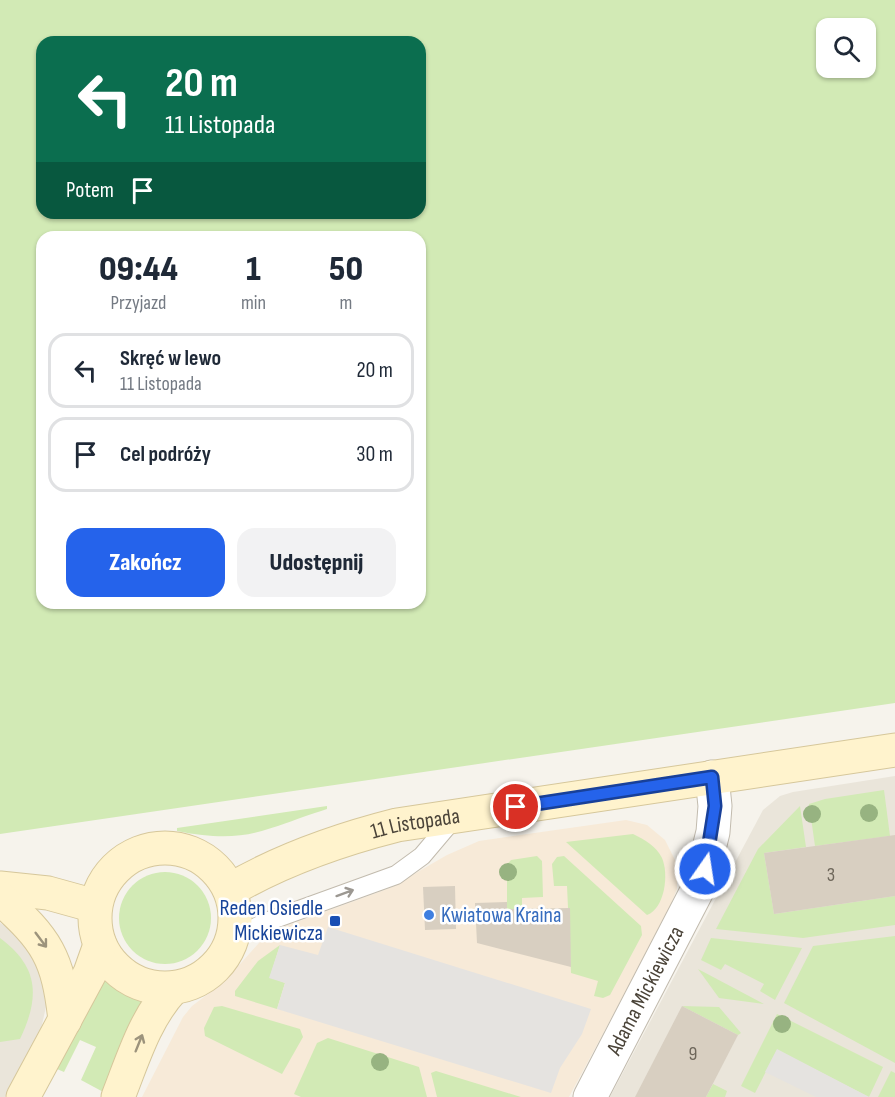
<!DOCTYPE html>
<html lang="pl">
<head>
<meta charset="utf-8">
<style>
  :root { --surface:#fff; --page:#f2f2f3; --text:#1f2937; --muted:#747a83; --line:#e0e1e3; --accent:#2563eb }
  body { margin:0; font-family:"Sofia Sans Condensed",sans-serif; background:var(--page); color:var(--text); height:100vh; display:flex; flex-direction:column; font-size:22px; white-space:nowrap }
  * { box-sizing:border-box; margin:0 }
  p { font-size:20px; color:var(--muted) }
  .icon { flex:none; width:33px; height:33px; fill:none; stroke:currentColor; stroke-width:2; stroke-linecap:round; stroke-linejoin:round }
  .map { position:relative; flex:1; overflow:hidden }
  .details { position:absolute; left:36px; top:231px; width:390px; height:378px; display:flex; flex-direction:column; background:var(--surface); border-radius:18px; box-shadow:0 2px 4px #0004 }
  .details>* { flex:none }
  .hud { position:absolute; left:36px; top:36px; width:390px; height:183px; border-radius:18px; box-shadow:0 2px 4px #0004; background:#0b6e4f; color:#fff; overflow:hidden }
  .buttons { position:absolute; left:816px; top:18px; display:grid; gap:12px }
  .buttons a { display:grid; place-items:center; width:60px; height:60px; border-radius:12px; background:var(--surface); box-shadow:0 2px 4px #0004; font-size:30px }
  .pin { position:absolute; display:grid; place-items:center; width:51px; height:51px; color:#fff; margin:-26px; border:3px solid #fff; border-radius:50%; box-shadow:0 2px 6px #0007 }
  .me { position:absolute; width:66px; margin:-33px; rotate:13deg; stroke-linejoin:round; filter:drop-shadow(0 0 4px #0008) }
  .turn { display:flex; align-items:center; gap:21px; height:126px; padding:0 30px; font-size:27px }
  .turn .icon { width:78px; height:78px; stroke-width:2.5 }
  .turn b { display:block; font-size:42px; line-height:51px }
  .then { display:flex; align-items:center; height:57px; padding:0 30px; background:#0003; gap:12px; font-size:22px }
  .eta { display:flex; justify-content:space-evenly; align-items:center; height:102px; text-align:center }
  .eta b { font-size:36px; font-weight:800; line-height:42px }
  .button { display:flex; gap:12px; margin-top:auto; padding:12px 30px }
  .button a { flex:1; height:69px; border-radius:18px; background:var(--accent); color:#fff; font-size:24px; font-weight:800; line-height:69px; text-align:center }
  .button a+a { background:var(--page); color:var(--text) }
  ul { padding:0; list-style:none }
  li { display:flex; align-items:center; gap:18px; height:75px; margin:0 12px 9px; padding:0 18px; border:3px solid var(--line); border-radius:18px }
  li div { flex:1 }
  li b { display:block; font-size:22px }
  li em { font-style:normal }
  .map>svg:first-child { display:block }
  .residential { fill:#eae5da }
  .commercial { fill:#f7ead8 }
  .green { fill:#d2eab5; fill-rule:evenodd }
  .parking { fill:#e5e3e0 }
  .building { fill:#d8cfc1 }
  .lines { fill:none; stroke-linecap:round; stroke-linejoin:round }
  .lane-casing { stroke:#c2bbae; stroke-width:20 }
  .street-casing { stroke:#c2bbae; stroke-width:35 }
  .secondary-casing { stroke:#d6c79b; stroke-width:35 }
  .lane { stroke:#fff; stroke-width:18 }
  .street { stroke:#fff; stroke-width:33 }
  .secondary { stroke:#fff3cd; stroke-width:33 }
  .tree { fill:#97b381 }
  .oneway { stroke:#9c9892 }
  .oneway2 { stroke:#9c937c }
  .route-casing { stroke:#184099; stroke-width:15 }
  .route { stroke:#2563eb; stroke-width:10 }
  .shop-dot { fill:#3f7fe0; stroke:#fff; stroke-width:2 }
  .transit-dot { fill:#1a4fb4; stroke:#fff; stroke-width:2 }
  .labels { text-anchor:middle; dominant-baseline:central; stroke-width:5; stroke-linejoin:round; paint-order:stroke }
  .number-label { font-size:20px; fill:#6e675b }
  .street-label { font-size:22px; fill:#4b4439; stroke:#fff }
  .transit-label { font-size:22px; fill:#164399; stroke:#fff; text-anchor:end }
  .shop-label { font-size:22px; fill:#366cbe; stroke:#fff; text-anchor:start }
</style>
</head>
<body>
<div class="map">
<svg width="895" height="1097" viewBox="0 0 895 1097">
  <rect width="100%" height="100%" fill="#f6f3ec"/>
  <!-- residential -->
  <g class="residential">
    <polygon points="895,776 895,1097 610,1097 763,810 780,796 793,792"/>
    <polygon points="0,923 14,931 35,954 48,998 41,1029 5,1097 0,1097"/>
  </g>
  <!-- commercial -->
  <polygon class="commercial" points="626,820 647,825 665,840 677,864 677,889 666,916 569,1097 142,1097 183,1017 192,1006 224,982 259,943 283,927 390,888 447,855 479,841"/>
  <!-- green -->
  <g class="green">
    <path d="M 0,0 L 895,0 L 895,703 L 0,834 ZM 826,28 L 866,28 L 866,68 L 826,68 ZM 42,42 L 420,42 L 420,213 L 42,213 ZM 42,237 L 420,237 L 420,603 L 42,603 Z"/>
    <polygon points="884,790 890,836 815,846 809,804 825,799"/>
    <path d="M 327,806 L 327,809 C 264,829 247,845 177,831 L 177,828 Z"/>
    <polygon points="800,806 806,847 764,853 774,914 895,896 895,925 803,938 716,929 758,849"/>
    <path d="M 633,834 C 645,840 656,846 662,858 C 669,874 665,908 647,915 L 566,842 Z"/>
    <polygon points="537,856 542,861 543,897 522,898 522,953 507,927 507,879 502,879 501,871 511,860"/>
    <polygon points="564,856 641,926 642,935 610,995 603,998 594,996 598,981 571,973 567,886 554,886 552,864 557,857"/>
    <circle cx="165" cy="918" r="46"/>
    <polygon points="895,936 895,1063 784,1003 813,946"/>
    <path d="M 0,938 C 39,967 40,997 20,1039 L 0,1042 Z"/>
    <polygon points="711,938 802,948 775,1000 760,991 764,984 725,964 721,970 701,960"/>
    <polygon points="280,945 270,977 285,983 277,1009 235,996 235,991 258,961"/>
    <polygon points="698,969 764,1004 719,998"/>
    <polygon points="103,980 143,1003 107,1094 81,1080 96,1047 80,1040 64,1072 57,1069"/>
    <polygon points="222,1006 300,1029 303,1037 282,1074 205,1036 204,1028 214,1007"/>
    <polygon points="682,1006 719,1007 741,1033 738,1035"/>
    <polygon points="777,1014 883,1067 869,1097 777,1050 755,1093 741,1086"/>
    <polygon points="328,1038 419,1067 427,1097 301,1097 294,1094 317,1043"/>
    <polygon points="436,1071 521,1097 437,1097 431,1073"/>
    <polygon points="891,1071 895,1073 895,1097 878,1097"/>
    <polygon points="713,1084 727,1091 725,1097 706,1097"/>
  </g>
  <!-- parking -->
  <g class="parking">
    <polygon points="328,927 591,1009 582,1034 560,1068 551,1093 277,1009 285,983 269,978 280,945 318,955"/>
    <polygon points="777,1049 869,1097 816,1097 765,1072"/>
  </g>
  <!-- building -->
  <g class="building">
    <polygon points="895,835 895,896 774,914 764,853"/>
    <polygon points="455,886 456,929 425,930 423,887"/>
    <polygon points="507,902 507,909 570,908 571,967 477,943 475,903"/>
    <polygon points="682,1006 738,1035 706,1097 635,1097"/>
  </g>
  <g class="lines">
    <!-- lane casing -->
    <g class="lane-casing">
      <polyline id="lane" points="233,939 266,922 396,875 422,856 455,817"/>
    </g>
    <!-- street casing -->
    <g class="street-casing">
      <g id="street">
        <path id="s1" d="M 590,1097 L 700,885 L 713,832 L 715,806 L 712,777"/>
      </g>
    </g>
    <!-- secondary casing -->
    <g class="secondary-casing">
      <g id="secondary">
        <circle cx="165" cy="918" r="70"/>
        <polyline points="0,888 48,893 95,906"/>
        <path id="s2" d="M 230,890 C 283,859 338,840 397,825 L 895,750"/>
        <path d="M 0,898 C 47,940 58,957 65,1020"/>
        <polyline points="23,1097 90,973 100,945"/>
        <path d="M 118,1097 C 133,1059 145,1018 173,988"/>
      </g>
    </g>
    <!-- lane -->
    <use href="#lane" class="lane"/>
    <!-- street -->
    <use href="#street" class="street"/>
    <!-- secondary -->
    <use href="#secondary" class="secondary"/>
  </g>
  <!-- trees -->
  <g class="tree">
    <circle cx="869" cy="813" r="9"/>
    <circle cx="812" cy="814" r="9"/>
    <circle cx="508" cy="872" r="9"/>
    <circle cx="782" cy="1024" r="9"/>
    <circle cx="380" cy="1062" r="9"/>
  </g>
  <!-- one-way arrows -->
  <defs><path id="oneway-shaft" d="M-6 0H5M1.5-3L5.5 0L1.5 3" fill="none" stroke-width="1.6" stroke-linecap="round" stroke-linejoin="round" transform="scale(1.5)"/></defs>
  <use class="oneway" href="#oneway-shaft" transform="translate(345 893) rotate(-20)"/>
  <g class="oneway2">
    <use href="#oneway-shaft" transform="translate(41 940) rotate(53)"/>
    <use href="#oneway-shaft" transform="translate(139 1043) rotate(-68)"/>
  </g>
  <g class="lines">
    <!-- route casing -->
    <g class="route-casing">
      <polyline id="route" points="516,807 712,777 715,806 705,869"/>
    </g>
    <!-- route -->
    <use href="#route" class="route"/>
  </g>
  <!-- markers -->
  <circle class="shop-dot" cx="429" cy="915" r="6"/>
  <rect class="transit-dot" x="329" y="915" width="12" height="12" rx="3"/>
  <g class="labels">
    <!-- number labels -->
    <g class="number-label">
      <text x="831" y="875">3</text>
      <text x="693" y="1054">9</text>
    </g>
    <!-- street labels -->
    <g class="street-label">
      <text stroke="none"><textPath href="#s2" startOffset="198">11 Listopada</textPath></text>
      <text stroke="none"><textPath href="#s1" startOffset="120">Adama Mickiewicza</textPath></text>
    </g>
    <!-- transit labels -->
    <g class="transit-label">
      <text x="323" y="908">Reden Osiedle<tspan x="323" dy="25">Mickiewicza</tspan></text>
    </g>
    <!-- shop labels -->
    <g class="shop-label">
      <text x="441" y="915">Kwiatowa Kraina</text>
    </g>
  </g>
</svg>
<div class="buttons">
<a><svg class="icon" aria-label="search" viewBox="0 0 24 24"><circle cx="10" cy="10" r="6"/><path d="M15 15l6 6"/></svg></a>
</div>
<div class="pin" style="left:516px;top:807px;background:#d93025"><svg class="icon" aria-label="arrive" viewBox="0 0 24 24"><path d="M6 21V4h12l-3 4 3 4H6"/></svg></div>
<svg class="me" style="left:705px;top:869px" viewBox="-20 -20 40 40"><circle r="17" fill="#2563eb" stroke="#fff" stroke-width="3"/><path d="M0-11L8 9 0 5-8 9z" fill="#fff"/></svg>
<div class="hud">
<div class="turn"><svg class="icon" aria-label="left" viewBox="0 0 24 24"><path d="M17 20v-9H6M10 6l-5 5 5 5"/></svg><div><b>20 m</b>11 Listopada</div></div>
<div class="then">Potem<svg class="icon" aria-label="arrive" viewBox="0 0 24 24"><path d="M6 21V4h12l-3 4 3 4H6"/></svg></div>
</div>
<section class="details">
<div class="eta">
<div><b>09:44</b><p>Przyjazd</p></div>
<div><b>1</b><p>min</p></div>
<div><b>50</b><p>m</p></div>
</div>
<ul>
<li><svg class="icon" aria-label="left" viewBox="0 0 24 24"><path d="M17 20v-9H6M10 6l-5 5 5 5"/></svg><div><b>Skręć w lewo</b><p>11 Listopada</p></div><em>20 m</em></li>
<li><svg class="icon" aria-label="arrive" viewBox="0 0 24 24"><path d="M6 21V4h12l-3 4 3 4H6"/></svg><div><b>Cel podróży</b></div><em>30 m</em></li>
</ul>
<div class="button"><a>Zakończ</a><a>Udostępnij</a></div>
</section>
</div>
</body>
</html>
